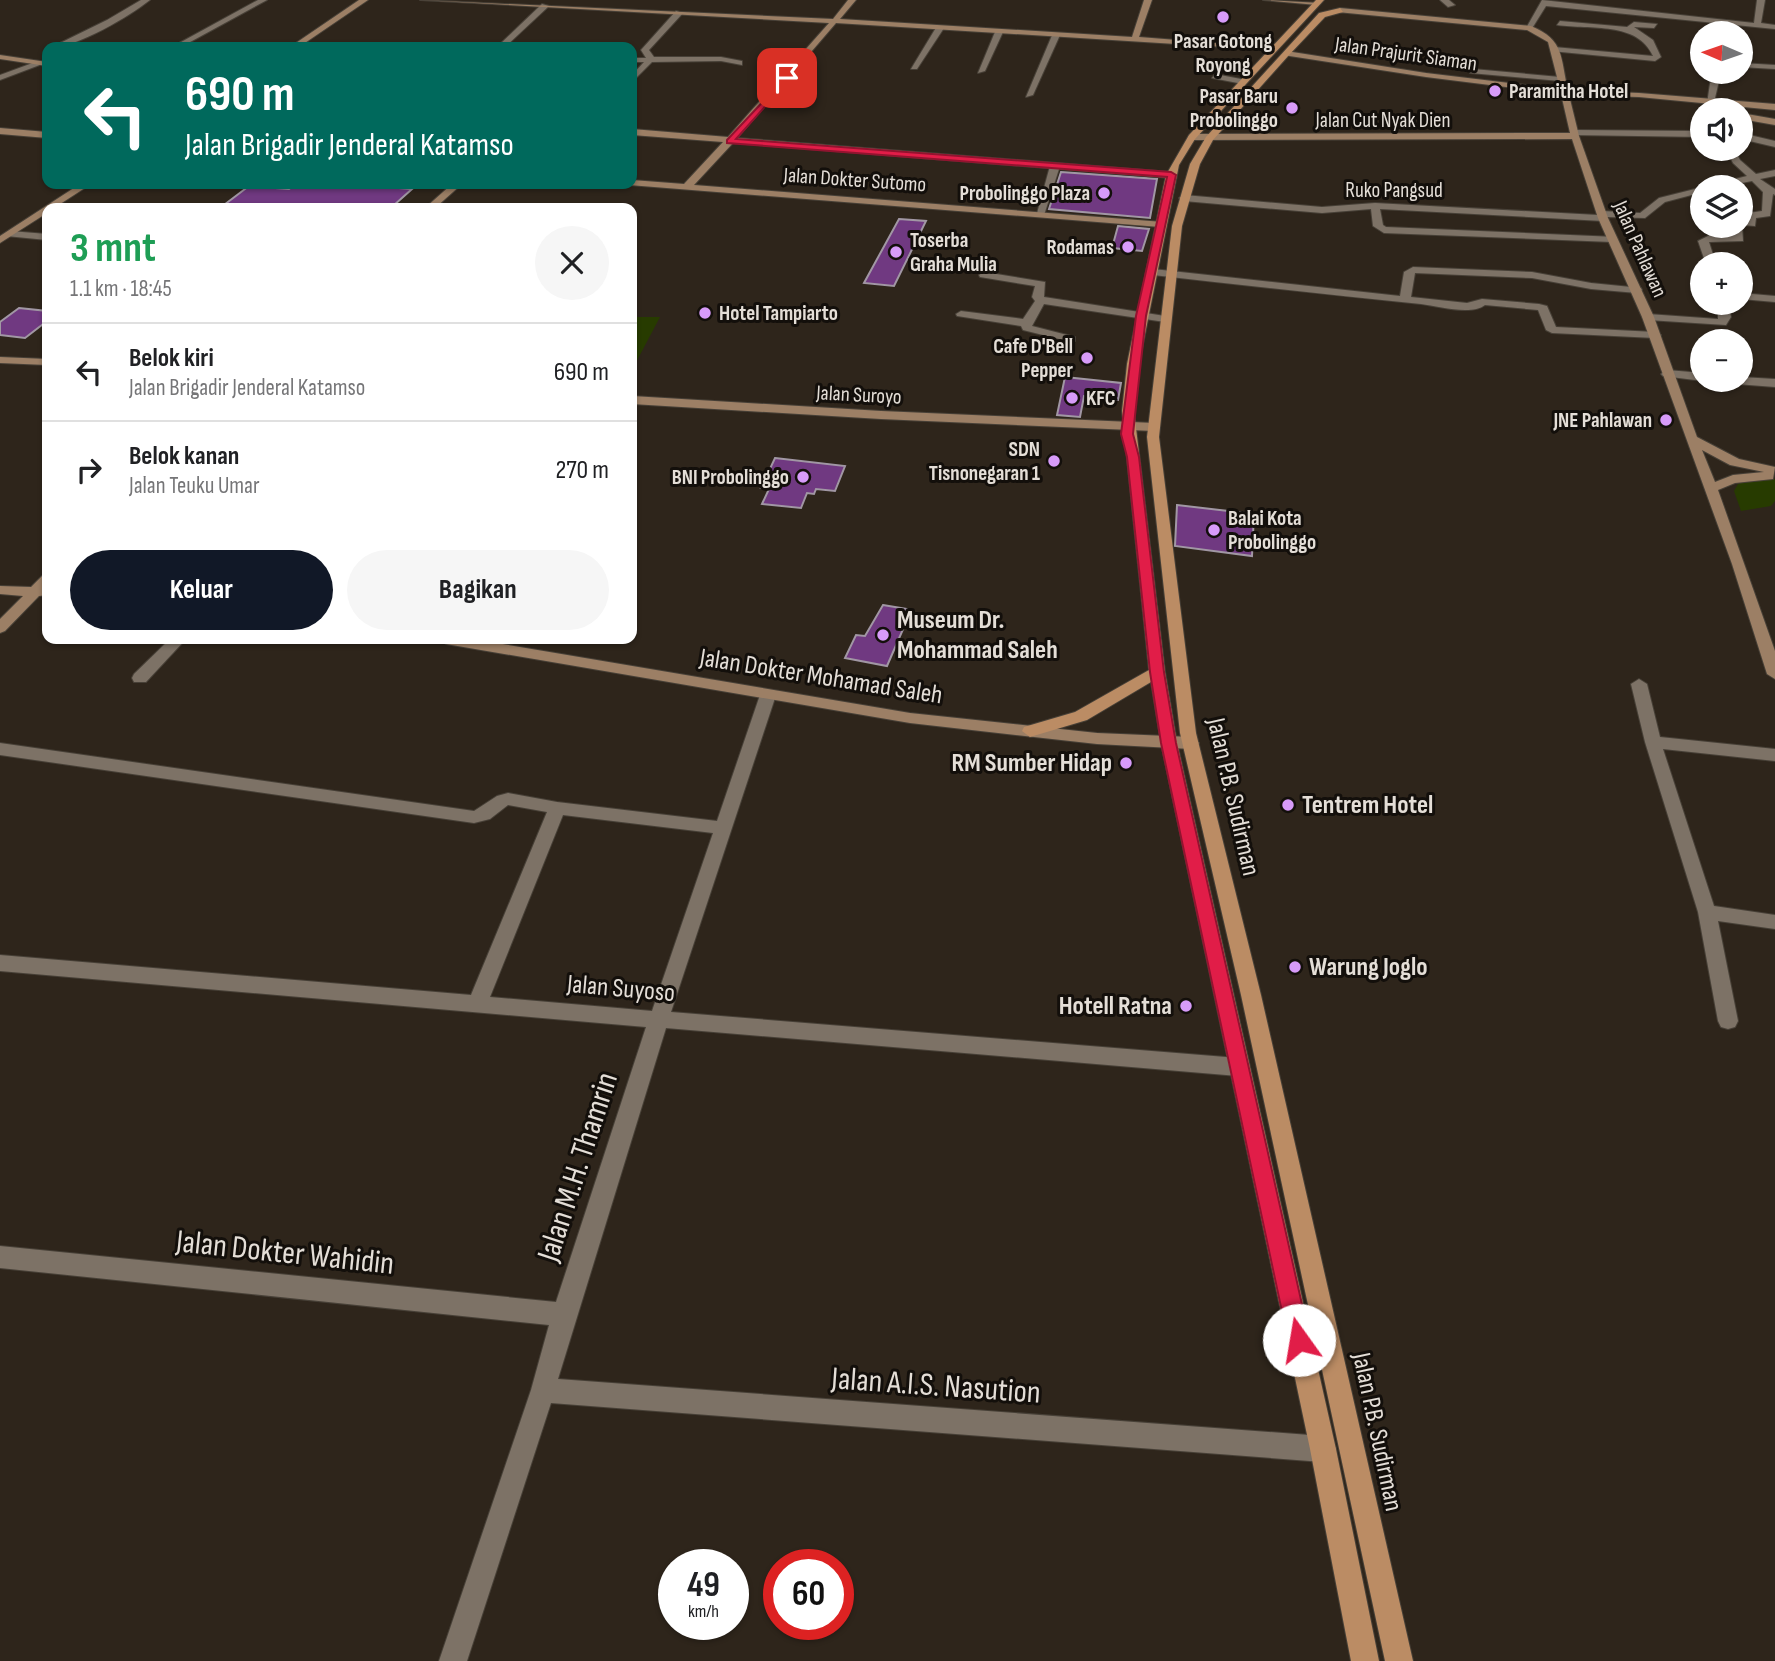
<!DOCTYPE html>
<html lang="id">
<head>
<meta charset="utf-8">
<style>
  :root { --surface:#fff; --page:#f6f6f6; --text:#202124; --muted:#757577; --line:#e0e0e0; --accent:#111827 }
  body { margin:0; font-family:"Sofia Sans Condensed",sans-serif; background:var(--page); color:var(--text); height:100vh; display:flex; flex-direction:column; font-size:26px; white-space:nowrap }
  * { box-sizing:border-box; margin:0 }
  p { font-size:23px; color:var(--muted) }
  .icon { flex:none; width:38px; height:38px; fill:none; stroke:currentColor; stroke-width:2; stroke-linecap:round; stroke-linejoin:round }
  .map { position:relative; flex:1; overflow:hidden }
  .panel { position:absolute; left:42px; top:203px; width:595px; height:441px; display:flex; flex-direction:column; background:var(--surface); border-radius:14px; box-shadow:0 2px 5px #0004 }
  .panel>* { flex:none }
  .guide { position:absolute; left:42px; top:42px; width:595px; height:147px; border-radius:14px; box-shadow:0 2px 5px #0004; background:#00695c; color:#fff; overflow:hidden }
  .needle { width:46px; rotate:272deg }
  .tools { position:absolute; left:1690px; top:21px; display:grid; gap:14px }
  .tools a { display:grid; place-items:center; width:63px; height:63px; border-radius:50%; background:var(--surface); box-shadow:0 2px 5px #0004; font-size:35px }
  .speed { position:absolute; left:658px; top:1549px; display:flex; gap:14px; font-size:35px; font-weight:700; text-align:center }
  .speed>* { display:grid; place-content:center; width:91px; height:91px; border-radius:50%; background:var(--surface); box-shadow:0 2px 5px #0004; line-height:1 }
  .speed small { font-size:18px; font-weight:400 }
  .speed .limit { border:10px solid #d22; background:#fff; color:#111 }
  .pin { position:absolute; display:grid; place-items:center; width:60px; height:60px; color:#fff; margin:-30px; border-radius:14px; box-shadow:0 4px 10px #0006 }
  .me { position:absolute; width:77px; margin:-38px; rotate:347deg; stroke-linejoin:round; filter:drop-shadow(0 0 5px #0008) }
  .turn { display:flex; align-items:center; gap:24px; height:147px; padding:0 28px; font-size:32px }
  .turn .icon { width:91px; height:91px; stroke-width:2.5 }
  .turn b { display:block; font-size:49px; line-height:60px }
  .round { display:grid; place-items:center; flex:none; width:74px; height:74px; border-radius:37px; background:var(--page) }
  .overview { display:flex; align-items:center; justify-content:space-between; height:119px; padding:0 28px }
  h1 { font-size:42px; font-weight:700; line-height:52px; color:#1e9e55 }
  .primary-button { display:flex; gap:14px; margin-top:auto; padding:14px 28px }
  .primary-button a { flex:1; height:80px; border-radius:42px; background:var(--accent); color:#fff; font-size:28px; font-weight:700; line-height:80px; text-align:center }
  .primary-button a+a { background:var(--page); color:var(--text) }
  ul { padding:0; list-style:none }
  li { display:flex; align-items:center; gap:21px; height:98px; padding:0 28px; border-top:2px solid var(--line) }
  li div { flex:1 }
  li b { display:block; font-size:26px }
  li em { font-style:normal }
  .map>svg:first-child { display:block }
  .green { fill:#273b00 }
  .building { fill:#703981; stroke:#a197a4; stroke-width:2 }
  .lines { fill:none; stroke-linecap:round; stroke-linejoin:round }
  .street-casing { stroke:#474037; stroke-width:2 }
  .secondary-casing { stroke:#474037; stroke-width:2 }
  .primary-casing { stroke:#474037; stroke-width:2 }
  .street { fill:#7d7266; fill-rule:evenodd }
  .secondary { fill:#9c7f65; fill-rule:evenodd }
  .primary { fill:#bb8c64; fill-rule:evenodd }
  .route { fill:#e11d48; stroke:#92132f; stroke-width:2 }
  .poi-dot { fill:#d79bf9; stroke:#130f0b; stroke-width:2.5 }
  .labels { text-anchor:middle; dominant-baseline:central; stroke-width:6; stroke-linejoin:round; paint-order:stroke }
  .far-poi-label { font-size:21px; font-weight:bold; fill:#e4ded7; stroke:#130f0b; text-anchor:end }
  .far-street-label { font-size:21px; fill:#e4ded7; stroke:#130f0b }
  .poi-label { font-size:26px; font-weight:bold; fill:#e4ded7; stroke:#130f0b; text-anchor:start }
  .street-label { font-size:26px; fill:#e4ded7; stroke:#130f0b }
  .near-street-label { font-size:32px; fill:#e4ded7; stroke:#130f0b }
</style>
</head>
<body>
<div class="map">
<svg width="1775" height="1661" viewBox="0 0 1775 1661">
  <rect width="100%" height="100%" fill="#2e251b"/>
  <!-- green -->
  <g class="green">
    <polygon points="632,317 660,317 632,370"/>
    <polygon points="1753,479 1775,479 1775,501 1771,506 1741,511 1734,491 1738,484"/>
  </g>
  <!-- building -->
  <g class="building">
    <polygon points="1061,172 1157,179 1150,218 1049,209"/>
    <polygon points="296,184 387,184 384,187 412,189 393,206 365,204 360,208 220,208 249,186 289,189"/>
    <polygon points="899,219 926,221 894,286 864,283"/>
    <polygon points="1118,226 1149,229 1142,251 1112,248"/>
    <polygon points="19,308 47,311 47,321 25,338 0,335 0,322"/>
    <polygon points="1065,377 1121,383 1118,400 1084,396 1080,417 1057,415"/>
    <polygon points="775,458 845,466 835,491 816,489 814,494 807,493 801,508 762,504 769,489 761,488"/>
    <polygon points="1177,505 1254,514 1252,556 1175,546"/>
    <polygon points="883,605 907,609 899,626 904,627 887,666 845,658 856,635 865,636"/>
  </g>
  <g class="lines">
    <!-- street casing -->
    <g class="street-casing">
      <g id="street">
        <path d="M 141,0 L 150,0 C 130,16 76,48 52,47 L 107,20 Z"/>
        <polygon points="258,0 267,0 181,47 172,47"/>
        <polygon points="1440,0 1449,0 1455,5 1448,7"/>
        <polygon points="1542,0 1754,23 1757,0 1765,0 1761,23 1775,25 1775,29 1546,6 1531,30 1525,30"/>
        <polygon points="542,4 549,6 505,47 497,47"/>
        <polygon points="676,11 683,13 649,50 654,57 721,57 742,61 742,65 721,61 652,62 632,82 632,75 644,62 632,62 632,58 646,58 641,50"/>
        <path d="M 1560,21 L 1627,27 L 1634,22 L 1657,24 L 1654,28 L 1634,27 L 1653,40 L 1661,57 L 1655,61 L 1551,51 L 1554,47 L 1653,56 C 1637,21 1591,30 1557,25 Z"/>
        <polygon points="937,26 944,28 917,69 911,69"/>
        <polygon points="999,30 1003,32 985,71 978,73 995,32"/>
        <polygon points="1053,33 1060,35 1033,95 1026,97"/>
        <polygon points="38,61 45,63 0,80 0,75"/>
        <polygon points="1741,63 1775,65 1775,69 1741,67"/>
        <polygon points="1473,69 1560,77 1564,79 1560,81 1470,73"/>
        <polygon points="1723,72 1733,72 1719,81 1714,102 1707,104 1710,83"/>
        <polygon points="1215,74 1246,80 1247,82 1243,84 1212,78"/>
        <polygon points="1574,130 1703,131 1703,137 1571,135 1570,133"/>
        <polygon points="1741,133 1775,141 1775,147 1741,139"/>
        <polygon points="1726,149 1734,149 1740,160 1756,174 1775,170 1775,176 1760,179 1775,189 1775,195 1773,194 1770,216 1756,218 1755,226 1742,225 1743,241 1709,242 1716,264 1706,264 1698,241 1710,235 1734,236 1733,226 1741,226 1741,219 1747,220 1748,213 1762,211 1763,192 1752,181 1721,187 1703,187 1703,192 1665,202 1645,218 1607,217 1603,221 1380,209 1383,225 1386,227 1616,237 1616,241 1612,242 1384,233 1373,226 1371,209 1322,213 1184,201 1179,198 1184,195 1322,207 1375,203 1598,215 1602,211 1640,213 1659,198 1747,176 1733,163"/>
        <polygon points="1055,163 1060,166 1044,215 1036,217 1050,166"/>
        <polygon points="10,231 47,234 47,240 6,236 5,234"/>
        <path d="M 1413,267 L 1532,272 L 1591,283 L 1641,288 L 1642,290 L 1637,293 L 1591,289 L 1532,278 L 1415,273 L 1411,297 L 1467,303 L 1482,299 L 1539,304 L 1547,306 L 1556,327 L 1655,332 L 1661,335 L 1655,338 L 1552,333 L 1546,330 L 1538,310 L 1485,305 C 1471,316 1438,306 1421,304 C 1332,295 1242,285 1153,275 L 1148,272 L 1153,269 L 1400,296 L 1404,272 Z"/>
        <polygon points="984,272 1045,282 1044,297 1165,316 1171,319 1165,322 1044,304 1032,326 1075,337 1075,341 1071,342 1023,330 1021,326 957,316 956,314 961,311 1023,319 1035,301 1032,297 1035,286 980,277 979,275"/>
        <polygon points="1741,293 1775,296 1775,302 1741,299"/>
        <polygon points="1718,303 1728,303 1731,317 1726,325 1648,320 1642,317 1648,314 1718,319"/>
        <polygon points="1667,370 1703,373 1703,380 1706,380 1703,381 1663,376 1661,374"/>
        <polygon points="1741,377 1775,379 1775,387 1736,384 1730,380 1741,380"/>
        <polygon points="170,639 186,639 146,682 134,682 132,678 134,674"/>
        <polygon points="1639,679 1647,684 1660,737 1775,749 1775,761 1663,749 1714,906 1775,915 1775,929 1718,921 1738,1021 1735,1027 1728,1029 1721,1027 1718,1021 1698,912 1645,742 1631,684"/>
        <path d="M 768,690 L 776,695 L 671,1012 L 1238,1058 L 1245,1061 L 1248,1067 L 1245,1073 L 1238,1076 L 666,1028 L 558,1379 L 1323,1436 L 1332,1440 L 1336,1449 L 1332,1458 L 1323,1462 L 551,1403 L 467,1661 L 439,1661 L 531,1390 L 549,1325 L 0,1268 L 0,1246 L 556,1302 L 646,1027 L 0,971 L 0,955 L 471,995 L 547,812 L 508,805 L 490,819 L 474,823 L 0,755 L 0,743 L 474,811 L 497,796 L 508,793 L 557,802 L 717,821 L 760,695 ZM 563,815 L 713,833 L 652,1011 L 490,997 Z"/>
      </g>
    </g>
    <!-- secondary casing -->
    <g class="secondary-casing">
      <g id="secondary">
        <polygon points="359,0 368,0 299,47 290,47"/>
        <polygon points="420,0 833,19 848,0 856,0 840,19 1132,37 1144,0 1152,0 1139,37 1278,48 1274,50 836,23 737,138 1171,172 1176,175 1171,178 733,143 694,185 1163,222 1163,226 1160,227 629,185 632,180 684,184 723,142 632,135 632,129 728,137 829,23"/>
        <polygon points="1263,0 1321,3 1317,5"/>
        <path d="M 1340,8 L 1531,26 C 1565,40 1560,57 1568,90 L 1639,93 L 1775,104 L 1775,110 L 1639,97 L 1569,95 L 1579,136 L 1608,218 L 1654,317 L 1697,437 L 1739,459 L 1775,467 L 1773,479 L 1735,483 L 1718,490 L 1775,651 L 1775,679 L 1767,674 L 1732,564 L 1642,317 L 1598,218 L 1572,139 L 1192,140 L 1188,137 L 1192,134 L 1570,133 L 1561,94 L 1426,77 L 1283,55 L 1286,51 L 1426,73 L 1560,89 L 1548,42 L 1527,30 L 1337,12 ZM 1702,450 L 1730,465 L 1764,472 L 1733,475 L 1715,482 Z"/>
        <polygon points="0,55 47,62 47,66 0,59"/>
        <polygon points="1741,113 1775,119 1775,125 1741,119"/>
        <polygon points="0,128 47,132 47,138 0,134"/>
        <polygon points="80,184 91,184 54,208 47,208 47,213 0,243 0,236"/>
        <polygon points="452,184 462,184 435,208 425,208"/>
        <polygon points="0,357 47,359 47,365 0,363"/>
        <polygon points="632,396 881,411 1154,423 1160,427 1154,431 881,419 632,404"/>
        <polygon points="47,575 47,595 39,596 5,631 0,633 0,619 23,596 0,594 0,586 31,587 42,576"/>
        <polygon points="438,639 473,639 910,713 1097,733 1191,737 1199,743 1191,749 1097,744 910,723 446,644"/>
      </g>
    </g>
    <!-- primary casing -->
    <g class="primary-casing">
      <g id="primary">
        <polygon points="1316,0 1324,0 1195,139 1179,165 1139,364 1134,411 1165,672 1177,743 1336,1449 1379,1661 1351,1661 1310,1449 1161,743 1151,682 1087,720 1030,737 1022,731 1024,727 1075,712 1149,670 1122,411 1127,364 1166,175 1189,135"/>
        <polygon points="1340,8 1343,12 1325,17 1289,55 1213,140 1200,164 1182,226 1159,437 1196,733 1261,995 1413,1661 1385,1661 1241,995 1180,733 1147,437 1172,226 1190,164 1206,137 1319,13"/>
      </g>
    </g>
    <!-- street -->
    <use href="#street" class="street"/>
    <!-- secondary -->
    <use href="#secondary" class="secondary"/>
    <!-- primary -->
    <use href="#primary" class="primary"/>
  </g>
  <!-- route -->
  <polygon class="route" points="787,76 789,80 736,139 1171,172 1176,175 1146,316 1133,434 1139,457 1164,672 1176,743 1310,1340 1307,1347 1299,1351 1291,1347 1288,1340 1161,743 1150,672 1127,457 1121,434 1136,316 1167,177 727,143 727,140"/>
  <!-- markers -->
  <g class="poi-dot">
    <circle cx="1223" cy="17" r="7"/>
    <circle cx="1495" cy="91" r="7"/>
    <circle cx="1292" cy="108" r="7"/>
    <circle cx="1104" cy="193" r="7"/>
    <circle cx="1128" cy="247" r="7"/>
    <circle cx="896" cy="252" r="7"/>
    <circle cx="705" cy="313" r="7"/>
    <circle cx="1087" cy="358" r="7"/>
    <circle cx="1072" cy="398" r="7"/>
    <circle cx="1666" cy="420" r="7"/>
    <circle cx="1054" cy="461" r="7"/>
    <circle cx="803" cy="477" r="7"/>
    <circle cx="1214" cy="530" r="7"/>
    <circle cx="883" cy="635" r="7"/>
    <circle cx="1126" cy="763" r="7"/>
    <circle cx="1288" cy="805" r="7"/>
    <circle cx="1295" cy="967" r="7"/>
    <circle cx="1186" cy="1006" r="7"/>
  </g>
  <g class="labels">
    <!-- far-poi labels -->
    <g class="far-poi-label">
      <text x="1223" y="41" text-anchor="middle">Pasar Gotong<tspan x="1223" dy="24">Royong</tspan></text>
      <text x="1509" y="91" text-anchor="start">Paramitha Hotel</text>
      <text x="1278" y="96">Pasar Baru<tspan x="1278" dy="24">Probolinggo</tspan></text>
      <text x="1090" y="193">Probolinggo Plaza</text>
      <text x="910" y="240" text-anchor="start">Toserba<tspan x="910" dy="24">Graha Mulia</tspan></text>
      <text x="1114" y="247">Rodamas</text>
      <text x="719" y="313" text-anchor="start">Hotel Tampiarto</text>
      <text x="1073" y="346">Cafe D'Bell<tspan x="1073" dy="24">Pepper</tspan></text>
      <text x="1086" y="398" text-anchor="start">KFC</text>
      <text x="1652" y="420">JNE Pahlawan</text>
      <text x="1040" y="449">SDN<tspan x="1040" dy="24">Tisnonegaran 1</tspan></text>
      <text x="789" y="477">BNI Probolinggo</text>
      <text x="1228" y="518" text-anchor="start">Balai Kota<tspan x="1228" dy="24">Probolinggo</tspan></text>
    </g>
    <!-- far-street labels -->
    <g class="far-street-label">
      <text transform="translate(1406 54) rotate(8)">Jalan Prajurit Siaman</text>
      <text x="1383" y="120">Jalan Cut Nyak Dien</text>
      <text transform="translate(855 180) rotate(4)">Jalan Dokter Sutomo</text>
      <text x="1394" y="190">Ruko Pangsud</text>
      <text transform="translate(1640 249) rotate(66)">Jalan Pahlawan</text>
      <text transform="translate(859 395) rotate(3)">Jalan Suroyo</text>
    </g>
    <!-- poi labels -->
    <g class="poi-label">
      <text x="897" y="620">Museum Dr.<tspan x="897" dy="30">Mohammad Saleh</tspan></text>
      <text x="1112" y="763" text-anchor="end">RM Sumber Hidap</text>
      <text x="1302" y="805">Tentrem Hotel</text>
      <text x="1309" y="967">Warung Joglo</text>
      <text x="1172" y="1006" text-anchor="end">Hotell Ratna</text>
    </g>
    <!-- street labels -->
    <g class="street-label">
      <text transform="translate(821 677) rotate(9)">Jalan Dokter Mohamad Saleh</text>
      <text transform="translate(1233 797) rotate(77)">Jalan P.B. Sudirman</text>
      <text transform="translate(621 989) rotate(5)">Jalan Suyoso</text>
      <text transform="translate(1377 1432) rotate(78)">Jalan P.B. Sudirman</text>
    </g>
    <!-- near-street labels -->
    <g class="near-street-label">
      <text transform="translate(578 1167) rotate(-72)">Jalan M.H. Thamrin</text>
      <text transform="translate(285 1253) rotate(6)">Jalan Dokter Wahidin</text>
      <text transform="translate(936 1386) rotate(4)">Jalan A.I.S. Nasution</text>
    </g>
  </g>
</svg>
<div class="tools">
<a><svg class="needle" viewBox="-14 -14 28 28"><path d="M0-13l5 13h-10z" fill="#e53935"/><path d="M0 13l5-13h-10z" fill="#757577"/></svg></a>
<a><svg class="icon" aria-label="sound" viewBox="0 0 24 24"><path d="M4 9h4l5-4v14l-5-4H4zM17 9q2 3 0 6"/></svg></a>
<a><svg class="icon" aria-label="layers" viewBox="0 0 24 24"><path d="M12 4l9 5-9 5-9-5zM3 14l9 5 9-5"/></svg></a>
<a>+</a>
<a>−</a>
</div>
<div class="speed"><div>49<small>km/h</small></div><div class="limit">60</div></div>
<div class="pin" style="left:787px;top:78px;background:#d93025"><svg class="icon" aria-label="arrive" viewBox="0 0 24 24"><path d="M6 21V4h12l-3 4 3 4H6"/></svg></div>
<svg class="me" style="left:1299px;top:1340px" viewBox="-20 -20 40 40"><circle r="19" fill="#fff"/><path d="M0-13L10 11 0 6-10 11z" fill="#e11d48"/></svg>
<div class="guide">
<div class="turn"><svg class="icon" aria-label="left" viewBox="0 0 24 24"><path d="M17 20v-9H6M10 6l-5 5 5 5"/></svg><div><b>690 m</b>Jalan Brigadir Jenderal Katamso</div></div>
</div>
<section class="panel">
<div class="overview"><div><h1>3 mnt</h1><p>1.1 km · 18:45</p></div><a class="round"><svg class="icon" aria-label="close" viewBox="0 0 24 24"><path d="M6 6l12 12M18 6L6 18"/></svg></a></div>
<ul>
<li><svg class="icon" aria-label="left" viewBox="0 0 24 24"><path d="M17 20v-9H6M10 6l-5 5 5 5"/></svg><div><b>Belok kiri</b><p>Jalan Brigadir Jenderal Katamso</p></div><em>690 m</em></li>
<li><svg class="icon" aria-label="right" viewBox="0 0 24 24"><path d="M7 20v-9h11M14 6l5 5-5 5"/></svg><div><b>Belok kanan</b><p>Jalan Teuku Umar</p></div><em>270 m</em></li>
</ul>
<div class="primary-button"><a>Keluar</a><a>Bagikan</a></div>
</section>
</div>
</body>
</html>
